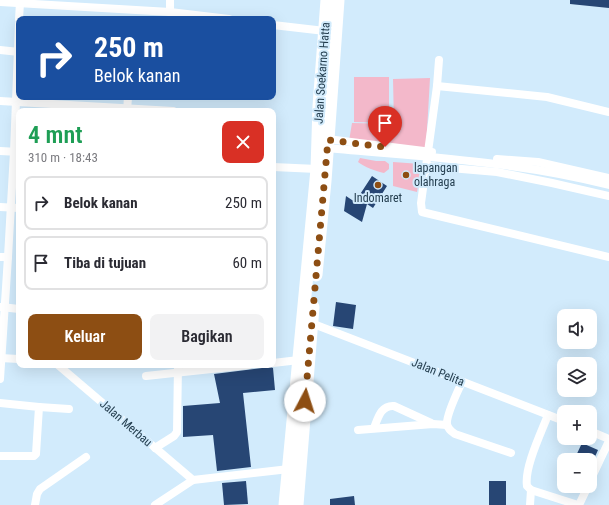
<!DOCTYPE html>
<html lang="id">
<head>
<meta charset="utf-8">
<style>
  :root { --surface:#fff; --page:#f2f2f3; --text:#2b2b33; --muted:#7c7c81; --line:#e1e1e2; --accent:#8d4e13 }
  body { margin:0; font-family:"Roboto Condensed",sans-serif; background:var(--page); color:var(--text); height:100vh; display:flex; flex-direction:column; font-size:15px; white-space:nowrap }
  * { box-sizing:border-box; margin:0 }
  p { font-size:13px; color:var(--muted) }
  .icon { flex:none; width:22px; height:22px; fill:none; stroke:currentColor; stroke-width:2; stroke-linecap:round; stroke-linejoin:round }
  .map { position:relative; flex:1; overflow:hidden }
  .details { position:absolute; left:16px; top:108px; width:260px; height:260px; display:flex; flex-direction:column; background:var(--surface); border-radius:8px; box-shadow:0 4px 16px #0002 }
  .details>* { flex:none }
  .banner { position:absolute; left:16px; top:16px; width:260px; height:84px; border-radius:8px; box-shadow:0 4px 16px #0002; background:#1a4fa0; color:#fff; overflow:hidden }
  .controls { position:absolute; left:557px; top:309px; display:grid; gap:8px }
  .controls a { display:grid; place-items:center; width:40px; height:40px; border-radius:8px; background:var(--surface); box-shadow:0 4px 16px #0002; font-size:20px }
  .pin { position:absolute; display:grid; place-items:center; width:34px; height:34px; color:#fff; margin:-41px -17px; border-radius:50% 50% 50% 0; rotate:-45deg; box-shadow:0 0 4px #0007 }
  .pin .icon { rotate:45deg }
  .me { position:absolute; width:44px; margin:-22px; rotate:5deg; stroke-linejoin:round; filter:drop-shadow(0 0 3px #0008) }
  .turn { display:flex; align-items:center; gap:14px; height:84px; padding:0 12px; font-size:18px }
  .turn .icon { width:52px; height:52px; stroke-width:2.5 }
  .turn b { display:block; font-size:28px; line-height:34px }
  .round { display:grid; place-items:center; flex:none; width:42px; height:42px; border-radius:8px; background:var(--page) }
  .overview { display:flex; align-items:center; justify-content:space-between; height:68px; padding:0 12px }
  h1 { font-size:24px; font-weight:600; line-height:30px; color:#1e9e55 }
  .cta { display:flex; gap:8px; margin-top:auto; padding:8px 12px }
  .cta a { flex:1; height:46px; border-radius:8px; background:var(--accent); color:#fff; font-size:16px; font-weight:600; line-height:46px; text-align:center }
  .cta a+a { background:var(--page); color:var(--text) }
  ul { padding:0; list-style:none }
  li { display:flex; align-items:center; gap:12px; height:54px; margin:0 8px 6px; padding:0 4px; border:2px solid var(--line); border-radius:8px }
  li div { flex:1 }
  li b { display:block; font-size:15px }
  li em { font-style:normal }
  .map>svg:first-child { display:block }
  .green { fill:#f3b8ca }
  .building { fill:#274674 }
  .lines { fill:none; stroke-linecap:round; stroke-linejoin:round }
  .street { stroke:#fff; stroke-width:8 }
  .primary { stroke:#fff; stroke-width:13 }
  .route { stroke:#8d4e13; stroke-width:7; stroke-dasharray:0 12.6 }
  .poi-dot { fill:#8d4e13; stroke:#d2ebfc; stroke-width:1.5 }
  .labels { text-anchor:middle; dominant-baseline:central; stroke-width:4; stroke-linejoin:round; paint-order:stroke }
  .street-label { font-size:12px; fill:#233d4e; stroke:#d2ebfc }
  .poi-label { font-size:12px; fill:#233d4e; stroke:#d2ebfc; text-anchor:start }
</style>
</head>
<body>
<div class="map">
<svg width="609" height="505" viewBox="0 0 609 505">
  <rect width="100%" height="100%" fill="#d2ebfc"/>
  <!-- green -->
  <g class="green">
    <polygon points="354,77 389,77 389,123 354,122"/>
    <polygon points="430,78 426,148 349,141 352,123 394,124 393,79"/>
    <path d="M 360,158 L 376,161 L 385,161 L 389,164 L 389,169 L 384,173 C 376,171 364,167 358,162 Z"/>
    <polygon points="393,162 421,164 417,192 393,186"/>
  </g>
  <!-- building -->
  <g class="building">
    <polygon points="570,0 609,0 609,8 570,4"/>
    <polygon points="372,176 387,186 373,208 367,204 362,222 344,211 346,196 355,202"/>
    <polygon points="336,302 356,305 353,329 333,326"/>
    <polygon points="270,367 273,368 275,390 243,393 251,467 217,471 213,435 183,437 183,406 220,403 214,374"/>
    <polygon points="582,443 598,450 590,468 590,460 574,460"/>
    <polygon points="246,481 248,504 224,505 222,483"/>
    <rect x="489" y="481" width="17" height="24"/>
    <polygon points="354,496 355,505 330,505 330,499"/>
  </g>
  <g class="lines">
    <!-- street -->
    <g class="street">
      <polyline points="170,0 170,12"/>
      <polyline points="0,2 170,12 229,19"/>
      <polyline points="19,19 20,3"/>
      <polyline points="273,25 325,31"/>
      <polyline points="0,50 19,52"/>
      <polyline points="439,60 437,86 421,203 422,212 426,213 609,257"/>
      <polyline points="437,86 547,97 609,112"/>
      <polyline points="0,101 173,111"/>
      <polyline points="127,111 128,97"/>
      <polyline points="327,139 432,152"/>
      <path d="M 327,148 C 421,157 517,161 609,185"/>
      <polyline points="0,151 19,152"/>
      <polyline points="497,159 538,162 609,178"/>
      <polyline points="427,166 497,172 552,183 609,196"/>
      <polyline points="273,167 317,169"/>
      <polyline points="0,207 19,208"/>
      <polyline points="0,257 8,257 14,152 19,24"/>
      <polyline points="1,307 19,309"/>
      <polyline points="311,323 564,421"/>
      <polyline points="0,358 19,359"/>
      <polyline points="273,363 299,360"/>
      <polyline points="58,365 193,480"/>
      <polyline points="146,376 249,365"/>
      <polyline points="0,379 8,257"/>
      <path d="M 462,382 C 458,391 446,415 447,424 C 448,429 451,431 455,434 L 511,453"/>
      <polyline points="0,403 39,407 36,454 34,456 0,456"/>
      <polyline points="39,407 69,409"/>
      <path d="M 374,428 C 378,418 381,405 394,406 L 431,423"/>
      <polyline points="358,430 433,424 447,425"/>
      <polyline points="590,431 609,439"/>
      <polyline points="155,448 174,436 177,432 178,365"/>
      <polyline points="590,481 609,441"/>
      <polyline points="531,490 578,505"/>
      <polyline points="35,505 37,494 40,489 86,457"/>
      <polyline points="155,505 193,480 289,469"/>
      <path d="M 530,505 L 531,490 L 527,486 C 524,468 541,433 548,415"/>
      <polyline points="579,505 588,486"/>
    </g>
    <!-- primary -->
    <g class="primary">
      <polyline points="316,275 325,181 338,0"/>
      <polyline points="285,505 317,169 319,106 327,0"/>
      <polyline points="297,505 313,307"/>
    </g>
  </g>
  <g class="lines">
    <!-- route -->
    <polyline class="route" points="305,401 328,140 385,147"/>
  </g>
  <!-- markers -->
  <g class="poi-dot">
    <circle cx="406" cy="175" r="4"/>
    <circle cx="378" cy="185" r="4"/>
  </g>
  <g class="labels">
    <!-- street labels -->
    <g class="street-label">
      <text transform="translate(322 73) rotate(-86)">Jalan Soekarno Hatta</text>
      <text transform="translate(438 372) rotate(22)">Jalan Pelita</text>
      <text transform="translate(126 423) rotate(41)">Jalan Merbau</text>
    </g>
    <!-- poi labels -->
    <g class="poi-label">
      <text x="414" y="168">lapangan<tspan x="414" dy="14">olahraga</tspan></text>
      <text x="378" y="198" text-anchor="middle">Indomaret</text>
    </g>
  </g>
</svg>
<div class="controls">
<a><svg class="icon" aria-label="sound" viewBox="0 0 24 24"><path d="M4 9h4l5-4v14l-5-4H4zM17 9q2 3 0 6"/></svg></a>
<a><svg class="icon" aria-label="layers" viewBox="0 0 24 24"><path d="M12 4l9 5-9 5-9-5zM3 14l9 5 9-5"/></svg></a>
<a>+</a>
<a>−</a>
</div>
<div class="pin" style="left:385px;top:147px;background:#d93025"><svg class="icon" aria-label="arrive" viewBox="0 0 24 24"><path d="M6 21V4h12l-3 4 3 4H6"/></svg></div>
<svg class="me" style="left:305px;top:401px" viewBox="-20 -20 40 40"><circle r="19" fill="#fff"/><path d="M0-13L10 11 0 6-10 11z" fill="#8d4e13"/></svg>
<div class="banner">
<div class="turn"><svg class="icon" aria-label="right" viewBox="0 0 24 24"><path d="M7 20v-9h11M14 6l5 5-5 5"/></svg><div><b>250 m</b>Belok kanan</div></div>
</div>
<section class="details">
<div class="overview"><div><h1>4 mnt</h1><p>310 m · 18:43</p></div><a class="round" style="background:#d93025;color:#fff"><svg class="icon" aria-label="close" viewBox="0 0 24 24"><path d="M6 6l12 12M18 6L6 18"/></svg></a></div>
<ul>
<li><svg class="icon" aria-label="right" viewBox="0 0 24 24"><path d="M7 20v-9h11M14 6l5 5-5 5"/></svg><div><b>Belok kanan</b></div><em>250 m</em></li>
<li><svg class="icon" aria-label="arrive" viewBox="0 0 24 24"><path d="M6 21V4h12l-3 4 3 4H6"/></svg><div><b>Tiba di tujuan</b></div><em>60 m</em></li>
</ul>
<div class="cta"><a>Keluar</a><a>Bagikan</a></div>
</section>
</div>
</body>
</html>
